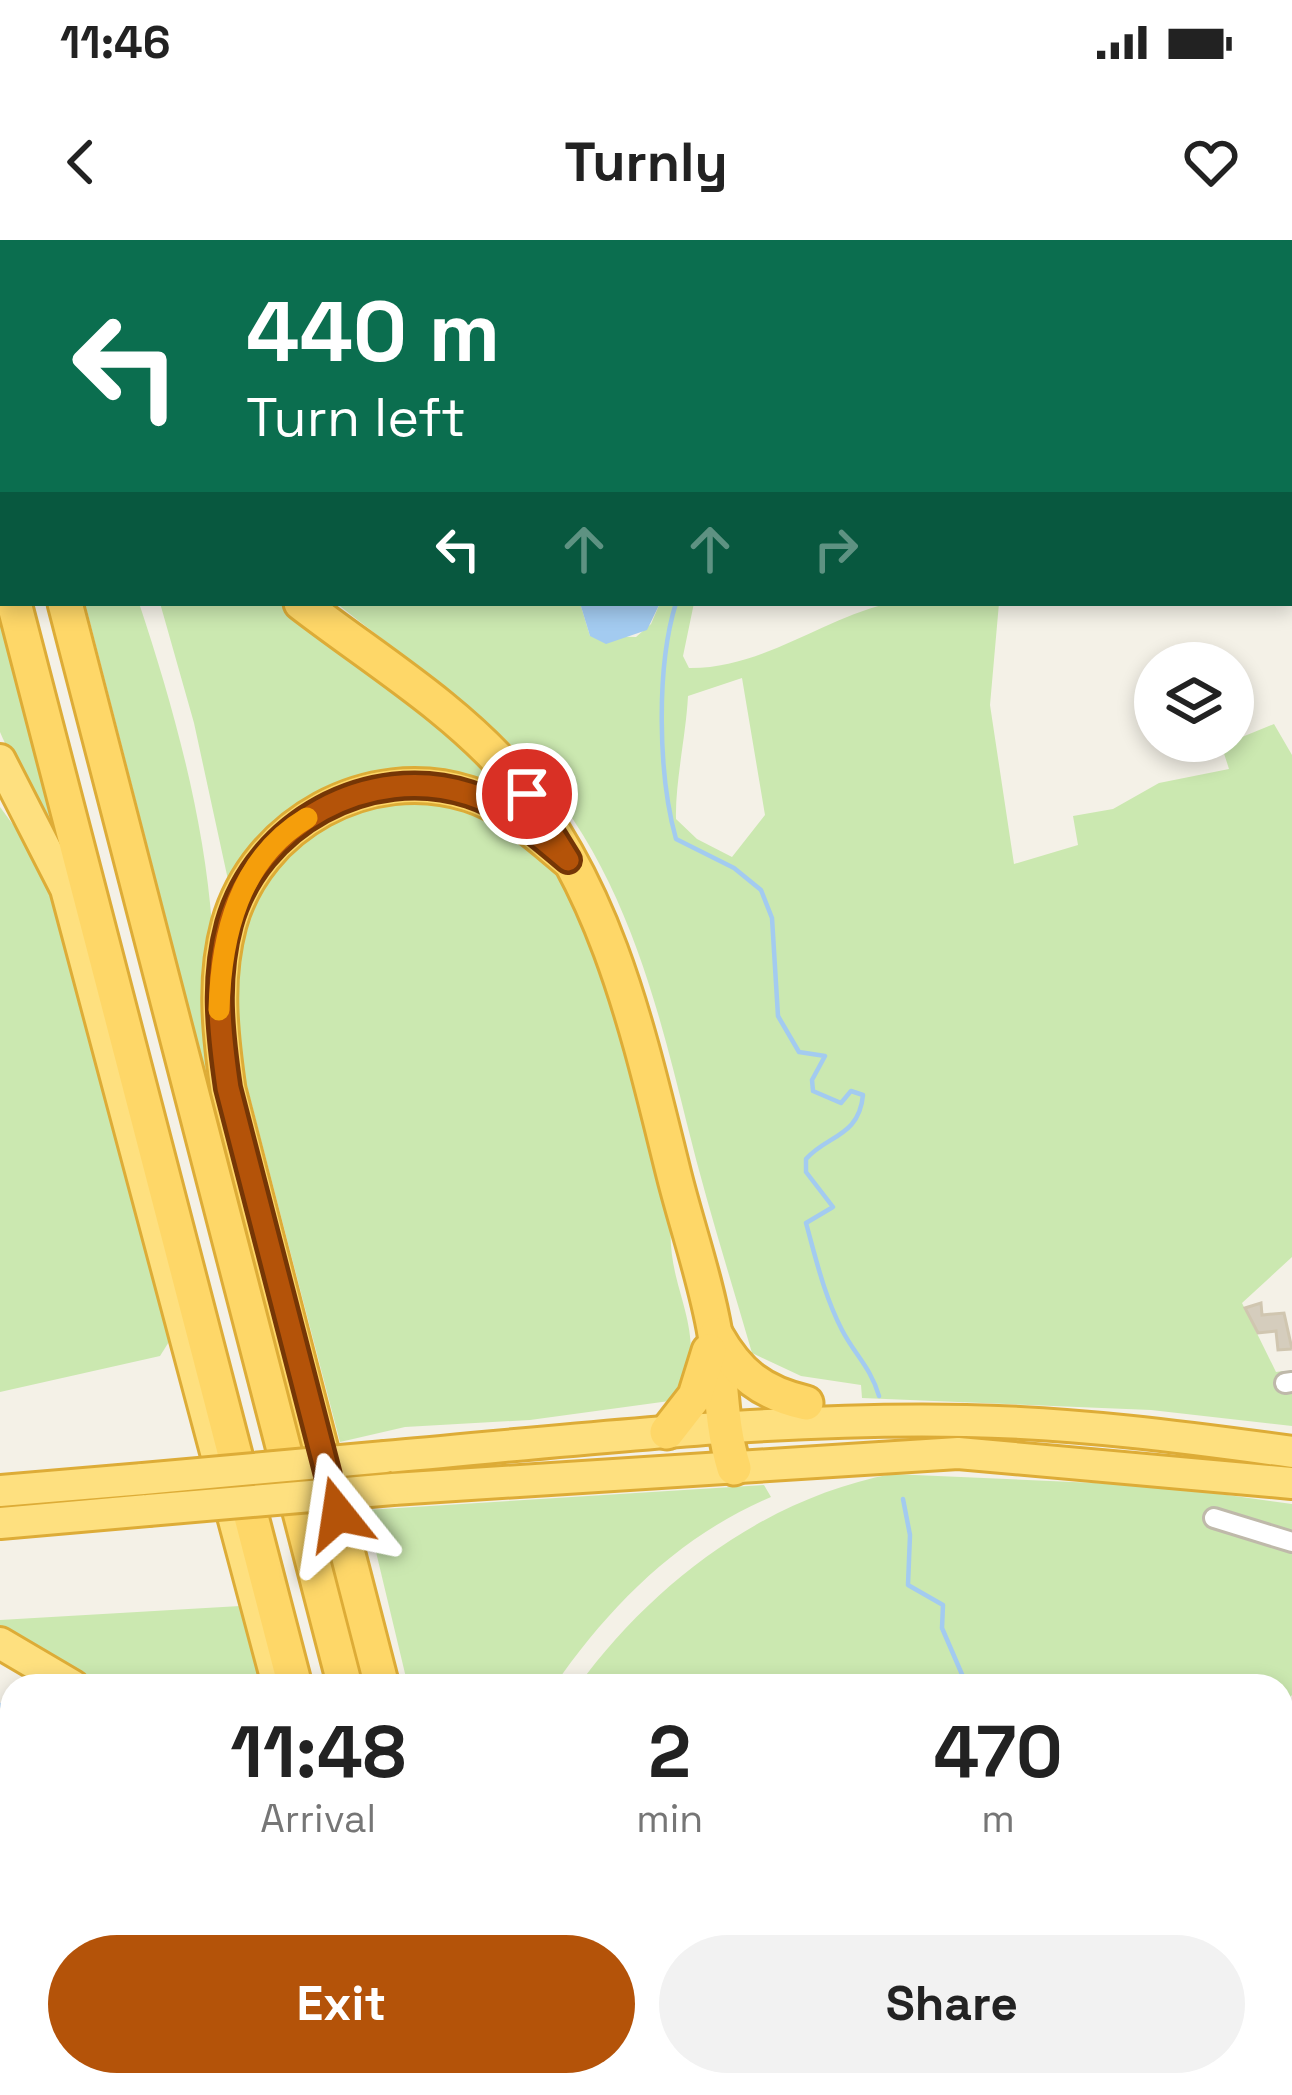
<!DOCTYPE html>
<html lang="en">
<head>
<meta charset="utf-8">
<style>
  :root { --surface:#fff; --page:#f2f2f2; --text:#222; --muted:#767676; --accent:#b45309 }
  body { margin:0; font-family:"Space Grotesk",sans-serif; background:var(--page); color:var(--text); height:100vh; display:flex; flex-direction:column; font-size:45px; white-space:nowrap }
  * { box-sizing:border-box; margin:0 }
  p { font-size:39px; color:var(--muted) }
  .icon { flex:none; width:66px; height:66px; fill:none; stroke:currentColor; stroke-width:2; stroke-linecap:round; stroke-linejoin:round }
  .map { position:relative; flex:1; overflow:hidden }
  .drawer { position:absolute; left:0px; top:1434px; width:1293px; height:423px; display:flex; flex-direction:column; background:var(--surface); border-radius:36px 36px 0 0; box-shadow:0 6px 18px #0003 }
  .drawer>* { flex:none }
  .hud { position:absolute; left:0px; top:0px; width:1293px; height:366px; box-shadow:0 6px 18px #0003; background:#0b6e4f; color:#fff; overflow:hidden }
  .controls { position:absolute; left:1134px; top:402px; display:grid; gap:24px }
  .controls a { display:grid; place-items:center; width:120px; height:120px; border-radius:50%; background:var(--surface); box-shadow:0 6px 18px #0003; font-size:60px }
  .pin { position:absolute; display:grid; place-items:center; width:102px; height:102px; color:#fff; margin:-51px; border:6px solid #fff; border-radius:50%; box-shadow:0 3px 12px #0007 }
  .me { position:absolute; width:132px; margin:-66px; rotate:345deg; stroke-linejoin:round; filter:drop-shadow(0 0 9px #0008) }
  .turn { display:flex; align-items:center; gap:42px; height:252px; padding:0 48px; font-size:54px }
  .turn .icon { width:156px; height:156px; stroke-width:2.5 }
  .turn b { display:block; font-size:84px; line-height:102px }
  .lanes { display:flex; align-items:center; height:114px; padding:0 48px; background:#0003; justify-content:center; gap:60px; direction:ltr }
  .lanes .off { opacity:.35 }
  .eta { display:flex; justify-content:space-evenly; align-items:center; height:204px; text-align:center }
  .eta b { font-size:72px; font-weight:700; line-height:84px }
  .action { display:flex; gap:24px; margin-top:auto; padding:24px 48px }
  .action a { flex:1; height:138px; border-radius:72px; background:var(--accent); color:#fff; font-size:48px; font-weight:700; line-height:138px; text-align:center }
  .action a+a { background:var(--page); color:var(--text) }
  .status { display:flex; justify-content:space-between; align-items:center; height:84px; padding:0 60px; background:var(--surface); direction:ltr }
  .status svg { height:33px; fill:currentColor }
  header { display:flex; justify-content:space-between; align-items:center; height:156px; padding:0 48px; background:var(--surface); font-size:54px; font-weight:700 }
  .map>svg:first-child { display:block }
  .green { fill:#cbe8b0; fill-rule:evenodd }
  .water { fill:#a3cbf0 }
  .lines { fill:none; stroke-linecap:round; stroke-linejoin:round }
  .stream { stroke:#a3cbf0; stroke-width:4.5 }
  .building { fill:#d5cdbd; stroke:#d0c6b0; stroke-width:3 }
  .minor-casing { stroke:#bfb9aa; stroke-width:24 }
  .tertiary-casing { stroke:#bfb9aa; stroke-width:27 }
  .trunk-casing { stroke:#ddac37; stroke-width:36 }
  .motorway-casing { stroke:#ddac37; stroke-width:39 }
  .minor { stroke:#fff; stroke-width:18 }
  .tertiary { stroke:#fff; stroke-width:21 }
  .trunk { stroke:#fee07f; stroke-width:30 }
  .motorway { stroke:#fed768; stroke-width:33 }
  .trunk-bridge-casing { stroke:#ddac37; stroke-width:36; stroke-linecap:butt }
  .trunk-bridge { stroke:#fee07f; stroke-width:30 }
  .route-casing { stroke:#753606; stroke-width:30 }
  .route { stroke:#b45309; stroke-width:21 }
  .slow { stroke:#f59e0b; stroke-width:21 }
</style>
</head>
<body>
<div class="status"><b>11:46</b><svg viewBox="0 0 49 12"><path d="M0 12V9h3v3zM5 12V6h3v6zM10 12V3h3v9zM15 12V0h3v12zM26 1h20v11H26zM47 4h2v5h-2z"/></svg></div>
<header><svg class="icon" aria-label="back" viewBox="0 0 24 24"><path d="M15 5l-7 7 7 7"/></svg>Turnly<svg class="icon" aria-label="heart" viewBox="0 0 24 24"><path d="M12 20l-8-8c-3-5 5-10 8-4 3-6 11-1 8 4z"/></svg></header>
<div class="map">
<svg width="1292" height="1855" viewBox="0 0 1292 1855">
  <rect width="100%" height="100%" fill="#f4f1e7"/>
  <!-- green -->
  <g class="green">
    <polygon points="215,0 734,0 209,3"/>
    <path d="M 85,363 L 139,363 C 173,465 204,577 212,685 L 312,1203 L 302,1204 L 297,1188 Z"/>
    <polygon points="160,363 294,363 525,560 350,547 230,649 194,483"/>
    <path d="M 336,363 L 580,363 L 590,396 L 636,397 L 651,384 L 660,363 L 694,363 L 683,416 L 689,428 C 760,429 819,381 885,364 C 919,355 964,363 999,363 L 990,465 L 1014,624 L 1078,605 L 1073,576 L 1113,569 L 1159,543 L 1229,529 L 1220,501 L 1233,501 L 1233,476 L 1242,497 L 1274,484 L 1292,515 L 1292,1017 L 1242,1063 L 1276,1132 L 1283,1131 L 1285,1149 L 1292,1149 L 1292,1186 L 1151,1170 L 862,1158 L 861,1145 L 801,1136 L 752,1113 C 730,1037 706,961 687,884 C 655,754 621,621 526,520 C 469,461 400,414 336,363 ZM 742,438 L 765,575 L 732,617 L 697,599 L 676,579 C 675,543 686,495 688,456 Z"/>
    <polygon points="0,370 60,609 31,562 0,492"/>
    <path d="M 413,560 C 434,563 457,564 477,571 C 606,615 641,865 671,982 C 666,1052 707,1080 684,1159 L 530,1180 L 405,1187 L 340,1202 L 236,804 C 228,711 253,598 358,569 C 376,564 395,563 413,560 Z"/>
    <polygon points="0,567 47,631 172,1097 160,1116 0,1152"/>
    <path d="M 892,1234 L 1163,1246 L 1292,1264 L 1292,1455 L 1281,1466 L 1281,1446 L 578,1446 C 653,1343 765,1258 892,1234 Z"/>
    <path d="M 764,1245 L 771,1257 C 679,1296 610,1365 554,1446 L 408,1446 L 366,1270 Z"/>
    <polygon points="240,1366 262,1446 106,1446 0,1385 0,1380"/>
    <polygon points="0,1590 12,1597 12,1845 268,1845 273,1855 0,1855"/>
    <polygon points="1281,1595 1292,1604 1292,1855 525,1855 523,1845 1281,1845"/>
  </g>
  <!-- water -->
  <g class="water">
    <polygon points="580,363 660,363 647,390 606,404 590,396"/>
    <polygon points="154,1845 276,1845 283,1855 137,1855"/>
  </g>
  <g class="lines">
    <!-- stream -->
    <g class="stream">
      <polyline points="839,3 840,0"/>
      <path d="M 676,363 C 656,427 658,535 676,599 L 734,628 L 761,650 L 772,678 L 778,776 L 799,812 L 825,816 L 812,840 L 813,851 L 841,863 L 851,851 L 863,855 C 859,897 827,895 806,919 L 806,932 L 833,967 L 806,983 C 816,1019 824,1055 842,1090 C 855,1115 871,1128 879,1156"/>
      <polyline points="903,1259 910,1295 908,1345 943,1365 942,1388 967,1446"/>
      <polyline points="0,1465 12,1471"/>
      <polyline points="332,1845 336,1855"/>
      <polyline points="1060,1855 1062,1845"/>
    </g>
  </g>
  <!-- building -->
  <polygon class="building" points="1261,1063 1262,1075 1284,1073 1292,1109 1278,1110 1276,1091 1258,1093 1245,1068"/>
  <g class="lines">
    <!-- minor casing -->
    <g class="minor-casing">
      <g id="minor">
        <polyline points="1285,1143 1292,1142"/>
        <polyline points="1214,1278 1292,1302"/>
      </g>
    </g>
    <!-- tertiary casing -->
    <g class="tertiary-casing">
      <g id="tertiary">
        <polyline points="0,1557 12,1565"/>
        <polyline points="314,1845 318,1855"/>
      </g>
    </g>
    <!-- trunk casing -->
    <g class="trunk-casing">
      <g id="trunk">
        <polyline points="0,520 66,649 274,1430"/>
        <path d="M 385,1217 C 578,1200 772,1177 966,1181 C 1075,1183 1184,1197 1292,1212"/>
        <polyline points="393,1249 958,1213 1292,1243"/>
        <polyline points="0,1251 143,1239"/>
        <polyline points="0,1283 148,1270"/>
        <polyline points="0,1403 73,1446"/>
        <polyline points="367,1845 370,1855"/>
      </g>
    </g>
    <!-- motorway casing -->
    <g class="motorway-casing">
      <g id="motorway">
        <polyline points="0,35 3,42"/>
        <polyline points="0,115 3,126"/>
        <polyline points="0,311 3,322"/>
        <polyline points="14,363 295,1446"/>
        <polyline points="65,363 345,1446"/>
        <path d="M 301,363 C 371,417 455,468 512,535 C 608,648 639,795 674,935 C 687,987 706,1040 715,1094 C 722,1140 720,1183 734,1228"/>
        <path d="M 716,1095 C 738,1134 762,1153 806,1163"/>
        <polyline points="667,1192 695,1156 709,1111"/>
        <path d="M 382,1446 L 228,849 C 220,793 214,739 229,684 C 257,584 369,522 469,554 C 507,566 538,595 568,620"/>
        <polyline points="399,1845 401,1855"/>
        <polyline points="449,1845 451,1855"/>
        <polyline points="484,1845 487,1855"/>
      </g>
    </g>
    <!-- minor -->
    <use href="#minor" class="minor"/>
    <!-- tertiary -->
    <use href="#tertiary" class="tertiary"/>
    <!-- trunk -->
    <use href="#trunk" class="trunk"/>
    <!-- motorway -->
    <use href="#motorway" class="motorway"/>
    <!-- trunk-bridge casing -->
    <g class="trunk-bridge-casing">
      <g id="trunk-bridge">
        <polyline points="143,1239 385,1217"/>
        <polyline points="148,1270 393,1249"/>
      </g>
    </g>
    <!-- trunk-bridge -->
    <use href="#trunk-bridge" class="trunk-bridge"/>
  </g>
  <g class="lines">
    <!-- route casing -->
    <g class="route-casing">
      <path id="route" d="M 338,1274 L 228,848 C 220,793 214,739 229,684 C 257,584 369,522 469,554 C 507,566 538,595 568,620 L 527,554"/>
    </g>
    <!-- route -->
    <use href="#route" class="route"/>
    <!-- slow -->
    <path class="slow" d="M 219,770 C 221,695 239,619 307,578"/>
  </g>
</svg>
<div class="controls">
<a><svg class="icon" aria-label="layers" viewBox="0 0 24 24"><path d="M12 4l9 5-9 5-9-5zM3 14l9 5 9-5"/></svg></a>
</div>
<div class="pin" style="left:527px;top:554px;background:#d93025"><svg class="icon" aria-label="arrive" viewBox="0 0 24 24"><path d="M6 21V4h12l-3 4 3 4H6"/></svg></div>
<svg class="me" style="left:338px;top:1274px" viewBox="-20 -20 40 40"><path d="M0-17L14 15 0 8-14 15z" fill="#b45309" stroke="#fff" stroke-width="4"/></svg>
<div class="hud">
<div class="turn"><svg class="icon" aria-label="left" viewBox="0 0 24 24"><path d="M17 20v-9H6M10 6l-5 5 5 5"/></svg><div><b>440 m</b>Turn left</div></div>
<div class="lanes"><svg class="icon" aria-label="left" viewBox="0 0 24 24"><path d="M17 20v-9H6M10 6l-5 5 5 5"/></svg><svg class="icon off" aria-label="ahead" viewBox="0 0 24 24"><path d="M12 20V5M6 11l6-6 6 6"/></svg><svg class="icon off" aria-label="ahead" viewBox="0 0 24 24"><path d="M12 20V5M6 11l6-6 6 6"/></svg><svg class="icon off" aria-label="right" viewBox="0 0 24 24"><path d="M7 20v-9h11M14 6l5 5-5 5"/></svg></div>
</div>
<section class="drawer">
<div class="eta">
<div><b>11:48</b><p>Arrival</p></div>
<div><b>2</b><p>min</p></div>
<div><b>470</b><p>m</p></div>
</div>
<div class="action"><a>Exit</a><a>Share</a></div>
</section>
</div>
</body>
</html>
